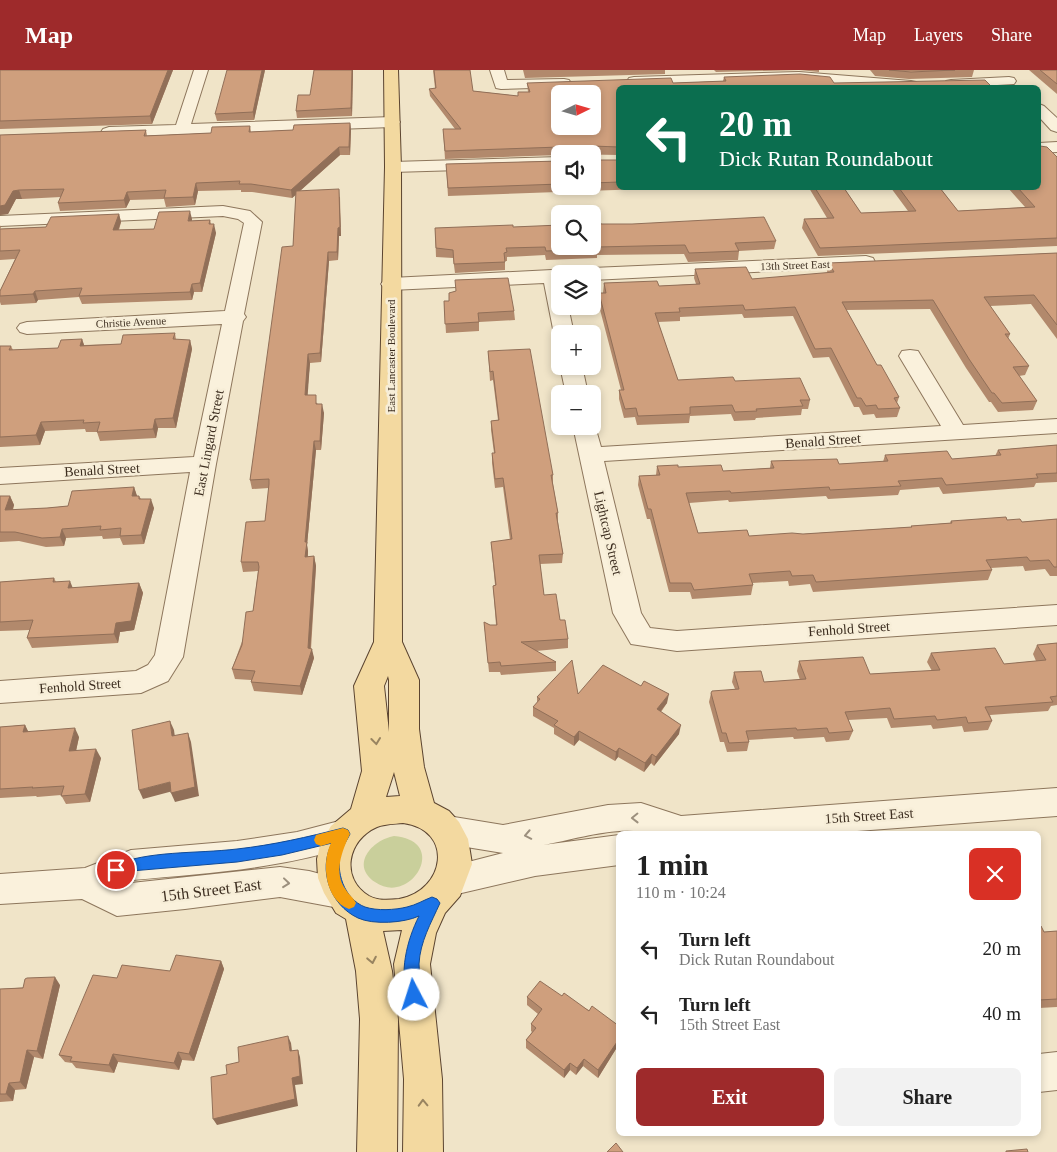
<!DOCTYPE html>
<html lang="en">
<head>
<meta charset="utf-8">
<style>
  :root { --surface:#fff; --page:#f2f2f2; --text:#222; --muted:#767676; --accent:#9e2a2b }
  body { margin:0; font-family:Georgia,serif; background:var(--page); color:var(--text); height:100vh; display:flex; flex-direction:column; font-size:19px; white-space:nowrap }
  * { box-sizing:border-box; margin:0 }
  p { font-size:16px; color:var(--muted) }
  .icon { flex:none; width:28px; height:28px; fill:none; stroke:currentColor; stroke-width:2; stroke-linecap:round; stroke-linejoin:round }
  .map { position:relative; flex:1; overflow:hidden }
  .side { position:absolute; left:616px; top:761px; width:425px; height:305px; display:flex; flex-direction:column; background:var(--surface); border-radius:8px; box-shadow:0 2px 8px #0003 }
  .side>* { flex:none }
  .hud { position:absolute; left:616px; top:15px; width:425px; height:105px; border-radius:8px; box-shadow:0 2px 8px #0003; background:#0b6e4f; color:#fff; overflow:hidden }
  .needle { width:32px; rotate:85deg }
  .buttons { position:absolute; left:551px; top:15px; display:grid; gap:10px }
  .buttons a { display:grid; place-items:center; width:50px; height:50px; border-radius:8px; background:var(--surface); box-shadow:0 2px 8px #0003; font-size:25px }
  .pin { position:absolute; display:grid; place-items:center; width:42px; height:42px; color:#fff; margin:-21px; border:2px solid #fff; border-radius:50%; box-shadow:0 1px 5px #0007 }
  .me { position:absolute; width:55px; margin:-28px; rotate:355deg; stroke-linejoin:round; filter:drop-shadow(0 0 4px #0008) }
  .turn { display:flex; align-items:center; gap:18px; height:105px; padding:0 20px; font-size:22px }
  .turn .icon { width:65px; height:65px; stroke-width:2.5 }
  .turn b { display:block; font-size:35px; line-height:42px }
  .round { display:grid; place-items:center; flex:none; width:52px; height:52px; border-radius:8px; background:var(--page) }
  .overview { display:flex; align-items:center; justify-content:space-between; height:85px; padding:0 20px }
  h1 { font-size:30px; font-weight:700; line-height:38px }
  .action { display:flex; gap:10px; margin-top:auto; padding:10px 20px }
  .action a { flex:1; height:58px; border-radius:8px; background:var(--accent); color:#fff; font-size:20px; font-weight:700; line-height:58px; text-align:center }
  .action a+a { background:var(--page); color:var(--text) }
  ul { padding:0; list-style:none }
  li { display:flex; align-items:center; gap:15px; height:65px; padding:0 20px }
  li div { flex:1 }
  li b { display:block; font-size:19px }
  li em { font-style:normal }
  header { display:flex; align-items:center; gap:30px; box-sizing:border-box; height:70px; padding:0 25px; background:var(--accent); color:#fff }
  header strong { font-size:24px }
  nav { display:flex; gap:28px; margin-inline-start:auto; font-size:18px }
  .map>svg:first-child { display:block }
  .green { fill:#c9cf9b }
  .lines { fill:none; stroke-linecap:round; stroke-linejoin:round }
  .minor-casing { stroke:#8d765c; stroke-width:2 }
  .major-casing { stroke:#5b4430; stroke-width:2 }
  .minor { fill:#faf1dc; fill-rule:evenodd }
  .major { fill:#f3d9a0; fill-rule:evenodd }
  .wall { fill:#b2896c }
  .shaded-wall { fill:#916f58 }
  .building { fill:#cf9f7d; stroke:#916f58; fill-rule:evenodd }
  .oneway { stroke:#988460 }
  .oneway2 { stroke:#9c907e }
  .route { fill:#1a73e8; stroke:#114b97 }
  .slow { fill:#f59e0b }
  .labels { text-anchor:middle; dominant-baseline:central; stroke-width:5; stroke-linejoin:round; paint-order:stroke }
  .far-street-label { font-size:11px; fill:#3d2e20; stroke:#f7eed8 }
  .street-label { font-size:14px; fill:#3d2e20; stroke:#f7eed8 }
  .near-street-label { font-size:16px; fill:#3d2e20; stroke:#f7eed8 }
</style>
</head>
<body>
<header>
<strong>Map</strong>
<nav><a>Map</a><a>Layers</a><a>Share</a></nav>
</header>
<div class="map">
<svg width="1057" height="1082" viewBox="0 0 1057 1082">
  <rect width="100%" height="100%" fill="#f0e4c8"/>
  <!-- green -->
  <path class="green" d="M 394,766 C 451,771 410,837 375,812 C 350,795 372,770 394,766 Z"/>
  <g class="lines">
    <!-- minor casing -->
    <g class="minor-casing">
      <g id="minor">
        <polygon points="194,0 208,0 191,54 392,47 397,49 400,52 397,55 392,57 109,67 103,65 101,62 103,59 109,57 176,55"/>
        <polygon points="490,0 504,0 507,10 564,9 569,10 571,13 569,16 564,17 501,19 496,18"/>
        <polygon points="799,2 911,11 916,12 918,15 917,18 888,18 799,10 634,15 629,14 627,11 629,8 634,7"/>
        <polygon points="1009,7 1014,8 1016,11 1014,14 947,18 944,14 946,11 951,10"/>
        <polygon points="1039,34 1044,36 1057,48 1057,62 1051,60 1039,47"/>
        <polygon points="1057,72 1057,82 1039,83 1039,73"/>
        <polygon points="560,87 560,97 393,102 387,101 385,97 387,93 393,92"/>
        <polygon points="223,136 250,141 262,152 244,244 246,247 243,251 216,394 183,587 168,611 141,623 0,633 0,611 136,601 148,595 155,585 190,402 0,414 0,398 194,387 222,254 27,264 20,262 17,258 20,254 27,252 225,241 244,153 238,149 223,146 0,156 0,146"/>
        <polygon points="866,186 873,188 875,192 873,196 592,210 592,204 583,204 585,200 592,198"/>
        <polygon points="552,200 560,200 568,204 560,204 560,236 568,236 574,264 560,264 560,269 554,264 544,213 391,220 384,218 381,214 384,210 391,208"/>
        <polygon points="910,280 918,281 963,355 1057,349 1057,363 604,391 641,543 650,558 677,561 1057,535 1057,555 677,581 631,574 613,543 573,356 592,356 592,352 595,356 601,377 941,356 899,286 902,281"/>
        <polygon points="560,296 582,296 588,324 566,324"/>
        <path d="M 1057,718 L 1057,746 L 817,764 L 650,764 C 621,754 573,770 543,775 L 619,765 L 619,795 L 535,806 L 453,825 L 441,821 L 436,810 L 441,799 L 503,783 L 448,774 L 436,770 L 432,760 L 436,750 L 448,746 L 503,755 L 608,735 L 641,733 L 681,746 Z"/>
        <path d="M 343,750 L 355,754 L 359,764 L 355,774 C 283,799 207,803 133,810 L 122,814 L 280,797 L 309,801 L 351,812 L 356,823 L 351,834 L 339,838 L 280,827 L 185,839 L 117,846 L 82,829 L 0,834 L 0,804 L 85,798 L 131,780 L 237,771 L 297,762 Z"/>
        <polygon points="1057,982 1057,1020 1039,1022 1039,984"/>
      </g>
    </g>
    <!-- major casing -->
    <g class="major-casing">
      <path id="major" d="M 384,0 L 398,0 L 401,97 L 402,572 L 419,610 L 419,659 L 424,697 L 434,733 L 449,741 L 459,752 L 468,769 L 472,794 L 460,826 L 445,843 L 436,863 L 430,894 L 442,1009 L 443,1082 L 403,1082 L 404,1009 L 394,894 L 402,860 L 383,861 L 392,901 L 398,949 L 397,1082 L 357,1082 L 360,949 L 356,901 L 346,849 L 336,843 L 324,823 L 318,808 L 317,789 L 320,775 L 331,756 L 351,739 L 362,701 L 354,616 L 374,572 L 385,97 ZM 388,606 L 389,610 L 389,662 L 384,616 ZM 394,702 L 400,726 L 386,727 ZM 403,753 C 455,760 445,821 399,829 C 389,830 378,831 369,826 C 340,809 347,770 377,757 C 385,754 394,754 403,753 Z"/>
    </g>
    <!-- minor -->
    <use href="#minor" class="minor"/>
    <!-- major -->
    <use href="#major" class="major"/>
  </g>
  <!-- wall -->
  <g class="wall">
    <polygon points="0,0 173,0 152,54 0,59"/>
    <polygon points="265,0 254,50 217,51 215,44"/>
    <polygon points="353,0 352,46 297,48 296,41 310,25"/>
    <polygon points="433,0 473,21 518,26 518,22 528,22 527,13 673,13 723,11 724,7 830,7 619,18 619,85 560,84 560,85 445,89 443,59 455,59 430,26 429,19 435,18"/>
    <polygon points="523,0 665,0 665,4 525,8"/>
    <polygon points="714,0 819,0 819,2 799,0 716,2"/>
    <polygon points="870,0 974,0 972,7 909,9 875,6"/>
    <polygon points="1029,0 1057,0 1057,24"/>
    <polygon points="350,53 351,60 350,85 340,85 300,121 340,127 341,166 339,166 338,190 329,191 321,292 310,293 307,325 318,334 324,343 321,380 316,380 307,475 308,481 308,487 314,486 316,496 311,579 314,588 302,625 254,621 251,612 251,610 235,609 232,599 253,541 258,501 243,502 241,492 265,451 269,418 252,419 250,410 293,176 296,125 292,128 252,122 241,122 241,120 198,121 195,135 166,137 164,129 130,130 126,138 60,141 58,133 61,127 22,129 16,129 8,144 0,145 0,65 146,60 147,66 211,63 250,56 251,62 293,60"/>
    <polygon points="1040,76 1057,87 1057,176 818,186 802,158 804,149 827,148 809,118 844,118 861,143 908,141 891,118 940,118 958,141 1025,137 1008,118 1039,118"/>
    <polygon points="592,90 619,90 619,118 672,118 448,126 446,94 560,91 560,116 592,116"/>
    <polygon points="119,144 121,152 119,160 154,159 192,149 192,151 210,150 211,154 216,163 202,222 194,222 192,230 82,234 79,227 38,230 36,233 1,235 0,232 0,221 15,189 0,190 0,155 1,158 0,159 46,157"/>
    <polygon points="601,154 776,171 774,179 739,181 738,190 688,192 684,184 597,185 597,188 546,190 545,185 507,187 507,191 505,191 505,200 455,203 453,188 436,187 435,158 513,157"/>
    <polygon points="1057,183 1057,269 1031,234 990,236 1010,264 1008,269 1029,296 1025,305 1019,306 1037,331 1033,340 998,342 991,332 989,332 966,298 930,239 846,240 877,295 899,327 897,333 900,338 897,347 876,348 874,344 863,345 859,337 854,337 829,287 813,288 793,246 744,248 742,244 680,247 680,251 658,252 678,310 735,311 810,330 808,339 802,339 801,345 756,348 755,350 734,351 731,344 690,346 689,353 637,355 635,347 624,348 619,329 619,320 621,320 598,232 599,223 603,223 604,213 659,216 696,214 694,208 695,199 752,209 828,203 827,202 829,193"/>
    <polygon points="444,231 514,241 515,250 479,252 479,261 446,263"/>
    <polygon points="175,263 176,270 190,270 192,279 176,358 158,358 156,368 100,371 97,362 86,362 85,359 45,361 40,375 0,377 0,276 11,276 13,280 58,278 82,269 84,275 121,274"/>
    <polygon points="488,281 553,405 553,414 558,443 558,452 563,484 562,493 540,494 544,525 560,550 568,569 568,578 536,581 556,592 556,601 501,605 500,602 489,602 484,552 490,555 496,555 493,516 495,515 491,472 510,470 503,417 495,418 492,393 492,383 494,383 491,360 491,351 498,350 493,310 490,311"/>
    <polygon points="1057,375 1057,412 1036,413 1034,417 943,424 939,417 900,420 898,425 828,429 826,426 729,432 728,430 689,433 698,463 749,466 803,464 911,457 911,456 950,453 951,451 1007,450 1022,452 1057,449 1057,506 1050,506 1045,499 1025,501 1023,496 991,498 992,500 988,510 813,522 810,514 789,516 788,511 752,513 753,515 751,525 692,529 690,522 669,522 650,449 647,449 638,415 639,406 656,405 657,396 723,401 770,398 771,391 839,394 883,392 885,385 952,389 995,386 998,380"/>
    <polygon points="134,417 137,426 139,426 141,429 154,438 144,474 123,475 120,468 103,469 102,466 66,468 64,476 46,477 19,471 0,472 0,426 10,426 14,435 13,440 47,438 68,436"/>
    <polygon points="54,508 56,512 73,518 139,513 143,523 134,560 120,562 118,573 32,578 27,568 30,560 0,561 0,512"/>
    <polygon points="1057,573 1057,635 1051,636 1048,641 990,645 992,651 988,660 964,662 962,656 933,659 931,655 891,658 887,648 848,650 853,661 849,670 826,672 824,667 794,669 793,667 748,670 749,672 747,681 727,682 724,672 720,672 709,632 711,623 735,619 732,612 734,602 764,612 800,610 797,601 799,591 870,604 932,601 927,592 931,583 1004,594 1036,591 1033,584 1037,575"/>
    <polygon points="578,624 667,633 661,642 679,664 654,696 651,693 644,702 618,687 615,691 579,670 574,676 554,664 554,658 533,646 533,637 537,633 537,627"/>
    <polygon points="25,655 28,662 79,667 76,681 101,688 90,732 66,734 61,725 37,727 36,726 0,728 0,657"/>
    <polygon points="1039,856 1044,862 1057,861 1057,937 1039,938"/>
    <polygon points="221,891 224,899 194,991 182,990 179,1000 118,992 114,1003 76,998 72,993 65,992 59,985 117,908 170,901"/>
    <polygon points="60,915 43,989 34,987 26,1019 15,1020 13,1031 0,1032 0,919"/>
    <polygon points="562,926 619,956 619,974 598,1008 583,996 576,1005 570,1000 564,1008 526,978 526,970 532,962 531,961 531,954 538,944 527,935 527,927"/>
  </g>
  <!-- shaded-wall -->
  <g class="shaded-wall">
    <polygon points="168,0 173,0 152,54 150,46"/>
    <polygon points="262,0 265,0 254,50 253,42"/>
    <polygon points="352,0 353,0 352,46 351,38"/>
    <polygon points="350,53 351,60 350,85 349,77"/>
    <polygon points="592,76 592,84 590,84 590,78"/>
    <polygon points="339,77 340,85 292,128 291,120"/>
    <polygon points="196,113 198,121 195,135 193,127"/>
    <polygon points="339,119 341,166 339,166 338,190 337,182"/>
    <polygon points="19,120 22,129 16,129 8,144 0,145 0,136 13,121"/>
    <polygon points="127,122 130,130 126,138 124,130"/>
    <polygon points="190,141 192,149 190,159 188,151"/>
    <polygon points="119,144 121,152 115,169 113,160"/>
    <polygon points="214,154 216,163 202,222 200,213"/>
    <polygon points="328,182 329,191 321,292 320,283"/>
    <polygon points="192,214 194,222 192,230 190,222"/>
    <polygon points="35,221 38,230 36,233 33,224"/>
    <polygon points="82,269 85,278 80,276"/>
    <polygon points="190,270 192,279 176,358 173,348"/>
    <polygon points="308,284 310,293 307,334 305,325"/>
    <polygon points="322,334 324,343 321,380 320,371"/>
    <polygon points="155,349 158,358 156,368 153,359"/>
    <polygon points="41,352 45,361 40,375 36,365"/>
    <polygon points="314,371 316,380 307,475 308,481 307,496 305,487 305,472"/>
    <polygon points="134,417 137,426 132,426"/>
    <polygon points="10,426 14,435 9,450 5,440"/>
    <polygon points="151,429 154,438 144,474 141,465"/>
    <polygon points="62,459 66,468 64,476 60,467"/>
    <polygon points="314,486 316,496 310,583 312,579 314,588 302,625 300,616 308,578"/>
    <polygon points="70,511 74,521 68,518"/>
    <polygon points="139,513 143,523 134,560 120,562 118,573 114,564 116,553"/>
    <polygon points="669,624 667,633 655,648 657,639"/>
    <polygon points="170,651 174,660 176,675 172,666"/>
    <polygon points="25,655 30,665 23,662"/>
    <polygon points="681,655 679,664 654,696 656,687"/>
    <polygon points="75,658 79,667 74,690 69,681"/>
    <polygon points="579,661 579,670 574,676 574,667"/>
    <polygon points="188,663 191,672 199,726 175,732 171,723"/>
    <polygon points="619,678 618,687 615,691 616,682"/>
    <polygon points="96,679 101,688 90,732 85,724"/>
    <polygon points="652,684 651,693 644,702 645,693"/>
    <polygon points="170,712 173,721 143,729 139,720"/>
    <polygon points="221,891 224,899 194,991 189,984"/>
    <polygon points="55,907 60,915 43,989 37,981"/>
    <polygon points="288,966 291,973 293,989 290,981"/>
    <polygon points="619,969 619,974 598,1008 598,1000"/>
    <polygon points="27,980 34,987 26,1019 20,1012"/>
    <polygon points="298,980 300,987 303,1014 295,1015 298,1036 217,1055 213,1049 292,1008"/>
    <polygon points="178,982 182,990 179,1000 174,993"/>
    <polygon points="113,984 118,992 114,1003 109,995"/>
    <polygon points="584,989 583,996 576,1005 577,998"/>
    <polygon points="570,993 570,1000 564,1008 564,1000"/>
    <polygon points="9,1013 15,1020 13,1031 6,1024"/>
  </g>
  <!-- building -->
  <g class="building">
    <polygon points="0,0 168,0 150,46 0,51"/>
    <polygon points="227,0 262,0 253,42 215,44"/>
    <polygon points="314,0 352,0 351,38 296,41 298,25 310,25"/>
    <path d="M 434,0 L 470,0 L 473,21 L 518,26 L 518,22 L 530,22 L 527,13 L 671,8 L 673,13 L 726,11 L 724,7 L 800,4 L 830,7 L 834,13 L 985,10 L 993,18 L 619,18 L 619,77 L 592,76 L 590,78 L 590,84 L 562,84 L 562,79 L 560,77 L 445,81 L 443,59 L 461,59 L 429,19 L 436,18 ZM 560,24 L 592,24 L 592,56 L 560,56 Z"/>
    <polygon points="889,0 955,0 911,2"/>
    <polygon points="1040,0 1057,0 1057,14"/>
    <polygon points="350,53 349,77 339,77 291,120 251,114 239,114 240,111 196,113 193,127 164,128 166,120 127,122 124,130 58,133 64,119 19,120 13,121 5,135 0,136 0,65 146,60 144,66 211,63 212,57 250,56 249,62 293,60 294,55"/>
    <polygon points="1039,69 1040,70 1040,76 1047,77 1057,87 1057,168 820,178 804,149 834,148 815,118 844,118 861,143 916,141 899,118 940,118 958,141 1035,137 1018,118 1039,118"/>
    <polygon points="592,90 619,90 619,112 592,113"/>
    <polygon points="560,91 560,114 448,118 446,94"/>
    <polygon points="339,119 340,157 338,158 337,182 328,182 320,283 308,284 305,325 316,325 316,334 322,334 320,371 314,371 305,472 307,472 305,487 314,486 308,578 312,579 300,616 251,612 255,601 232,599 242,575 246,542 253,541 259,497 258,492 241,492 246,452 265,451 269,414 269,409 250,410 282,177 293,176 296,121"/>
    <polygon points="190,141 188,151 210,150 209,154 214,154 200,213 192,214 190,222 79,226 82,218 35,221 33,224 0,226 0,221 20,180 0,181 0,159 46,157 51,147 119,144 113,160 154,159 159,142"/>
    <polygon points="764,147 776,171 735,173 739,181 689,183 685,175 597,177 597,179 546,181 545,177 506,178 507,182 504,183 505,192 454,194 453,180 436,178 435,158 513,155 513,157 560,155 560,176 592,176 592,151 600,151 601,154 632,154"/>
    <polygon points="1057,183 1057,255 1034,225 984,227 1010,264 1005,264 1029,296 1013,297 1037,331 1002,333 994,323 992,323 969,289 933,230 842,232 877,295 881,295 899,327 894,328 900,338 878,339 876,335 866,336 861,328 857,328 831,278 815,279 795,237 745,240 743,235 679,238 680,242 655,243 678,310 733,307 735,311 800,308 810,330 800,330 803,336 756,339 757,341 735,342 732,335 690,337 690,344 638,346 636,338 625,339 619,320 624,320 599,223 606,223 604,213 657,211 659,216 700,214 695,199 746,197 752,209 834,202 829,193"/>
    <polygon points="508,208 514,241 478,243 479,252 445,254 444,231 449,231 449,223 456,221 455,210"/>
    <polygon points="175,263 173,269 190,270 173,348 155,349 153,359 97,362 100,352 83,353 84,350 41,352 36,365 0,367 0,276 11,276 9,280 58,278 61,270 82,269 80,276 121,274 123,265"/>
    <polygon points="530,279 553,405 551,405 558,443 556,443 563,484 539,485 544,525 556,524 560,550 565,550 568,569 521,572 556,592 501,596 500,592 488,593 484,552 490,555 497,555 493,516 496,515 491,472 512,469 503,408 495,409 492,383 495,383 491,351 499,350 493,301 490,302 488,281"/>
    <polygon points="1057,375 1057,403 1036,404 1038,408 946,415 942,408 898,411 901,416 830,420 829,417 731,423 730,421 686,423 698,463 747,460 749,466 792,463 803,464 912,457 911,456 952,453 951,451 1006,447 1007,450 1020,449 1022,452 1057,449 1057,497 1054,497 1049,490 1030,491 1027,487 986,490 992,500 816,512 813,505 792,506 790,501 749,504 753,515 694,520 691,513 670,513 651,439 648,439 639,406 660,405 657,396 678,395 678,397 721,395 723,401 774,398 771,391 837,389 839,394 888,391 885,385 947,381 952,389 1001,385 998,380"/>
    <polygon points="134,417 132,426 139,426 139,429 151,429 141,465 120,466 121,458 100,460 101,456 62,459 60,467 42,468 15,462 0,462 0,426 10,426 5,440 47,438 68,436 72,421"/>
    <polygon points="54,508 53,512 70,511 68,518 139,513 131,551 116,553 114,564 27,568 33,550 0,552 0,512"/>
    <polygon points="1057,573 1057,626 1050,627 1053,632 985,637 992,651 968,653 966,647 937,650 935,646 894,649 890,638 845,642 853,661 829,663 827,658 797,660 796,658 746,661 749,672 729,673 726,663 722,663 711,623 712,621 739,619 734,602 761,601 764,612 806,609 799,591 863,587 870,604 940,600 931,583 995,578 1004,594 1046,590 1037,575"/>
    <polygon points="572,590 578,624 603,595 641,616 644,611 669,624 657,639 681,655 656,687 652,684 645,693 619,678 616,682 579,661 574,667 554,655 558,651 533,637 540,629 537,627"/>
    <polygon points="170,651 172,666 188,663 195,717 171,723 170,712 139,720 132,660"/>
    <polygon points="25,655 23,662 75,658 69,681 96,679 85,724 61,726 64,716 32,718 33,717 0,719 0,657"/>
    <polygon points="1039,856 1041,856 1044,862 1057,861 1057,929 1039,930"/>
    <polygon points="176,885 221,891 189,984 178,982 174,993 113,984 109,995 70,991 72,987 59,985 93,905 117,908 122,895 170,901"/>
    <polygon points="55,907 37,981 27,980 20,1012 9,1013 6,1024 0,1024 0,919 23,918 25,909 27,908"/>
    <polygon points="540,911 562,926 564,923 589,941 592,936 619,956 619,969 598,1000 584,989 577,998 570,993 564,1000 526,970 536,958 531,954 542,939 527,927"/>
    <polygon points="288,966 290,981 298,980 300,1006 292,1008 295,1029 213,1049 211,1007 227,1004 226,995 239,992 238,977"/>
    <polygon points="616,1073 623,1082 607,1082"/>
    <polygon points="1027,1079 1028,1082 1006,1082 1006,1081"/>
  </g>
  <!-- one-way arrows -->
  <defs><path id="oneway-chevron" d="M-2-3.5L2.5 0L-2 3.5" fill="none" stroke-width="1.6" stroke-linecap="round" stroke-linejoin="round" transform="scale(1.25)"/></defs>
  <g class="oneway">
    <use href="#oneway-chevron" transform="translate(376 671) rotate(83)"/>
    <use href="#oneway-chevron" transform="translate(372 890) rotate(79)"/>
    <use href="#oneway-chevron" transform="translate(423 1033) rotate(-92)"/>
  </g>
  <g class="oneway2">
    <use href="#oneway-chevron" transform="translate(635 748) rotate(179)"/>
    <use href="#oneway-chevron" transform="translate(528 765) rotate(169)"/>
    <use href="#oneway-chevron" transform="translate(286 813) rotate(6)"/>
  </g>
  <!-- route -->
  <path class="route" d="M 343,758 L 348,760 L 350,764 C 347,770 343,776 341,781 C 335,801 344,829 365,837 C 377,841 395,840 407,837 C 416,835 424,830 432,827 L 437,829 L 440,833 C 431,853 420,872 419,894 C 419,906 425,919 420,930 L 414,932 L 409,930 C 398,904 407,870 419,846 C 404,853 373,855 358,848 C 330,835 318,800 332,773 L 282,785 L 237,792 L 131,801 L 116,807 L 111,805 L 109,800 L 111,796 C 150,780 195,784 237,779 C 273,775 308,767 343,758 Z"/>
  <!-- slow -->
  <path class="slow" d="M 343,758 L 348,760 L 350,764 C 342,781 333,803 346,820 C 349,825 353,827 356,833 L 354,837 L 349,839 C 325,830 321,793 331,773 L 321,776 L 316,774 L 314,770 L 316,765 Z"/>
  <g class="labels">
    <!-- far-street labels -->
    <g class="far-street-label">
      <text transform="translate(795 195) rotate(-2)">13th Street East</text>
      <text transform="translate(131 252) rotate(-3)">Christie Avenue</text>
      <text transform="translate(391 286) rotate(-90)">East Lancaster Boulevard</text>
    </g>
    <!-- street labels -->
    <g class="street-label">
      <text transform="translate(823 371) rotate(-4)">Benald Street</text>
      <text transform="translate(209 373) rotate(-79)">East Lingard Street</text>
      <text transform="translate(102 400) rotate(-3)">Benald Street</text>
      <text transform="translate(608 463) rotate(77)">Lightcap Street</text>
      <text transform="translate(849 559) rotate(-4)">Fenhold Street</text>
      <text transform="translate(80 616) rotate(-4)">Fenhold Street</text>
      <text transform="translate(869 746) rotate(-4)">15th Street East</text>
    </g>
    <!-- near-street labels -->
    <g class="near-street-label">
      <text transform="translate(211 820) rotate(-7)">15th Street East</text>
    </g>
  </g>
</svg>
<div class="buttons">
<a><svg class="needle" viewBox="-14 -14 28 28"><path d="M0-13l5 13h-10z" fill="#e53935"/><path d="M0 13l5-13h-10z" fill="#767676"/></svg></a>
<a><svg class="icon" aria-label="sound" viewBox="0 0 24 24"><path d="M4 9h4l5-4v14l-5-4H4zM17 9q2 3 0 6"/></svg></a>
<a><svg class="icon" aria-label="search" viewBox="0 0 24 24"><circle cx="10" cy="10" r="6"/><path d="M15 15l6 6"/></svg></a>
<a><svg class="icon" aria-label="layers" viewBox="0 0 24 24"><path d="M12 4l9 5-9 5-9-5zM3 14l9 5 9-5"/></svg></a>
<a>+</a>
<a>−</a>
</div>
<div class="pin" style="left:116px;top:800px;background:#d93025"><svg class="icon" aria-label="arrive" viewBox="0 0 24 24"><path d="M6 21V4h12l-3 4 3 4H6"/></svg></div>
<svg class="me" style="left:414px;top:925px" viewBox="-20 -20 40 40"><circle r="19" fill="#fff"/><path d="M0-13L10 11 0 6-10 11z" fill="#1a73e8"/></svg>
<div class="hud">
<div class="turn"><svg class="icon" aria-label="left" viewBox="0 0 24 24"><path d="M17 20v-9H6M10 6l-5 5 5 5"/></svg><div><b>20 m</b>Dick Rutan Roundabout</div></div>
</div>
<section class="side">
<div class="overview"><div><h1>1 min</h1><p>110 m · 10:24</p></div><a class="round" style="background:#d93025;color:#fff"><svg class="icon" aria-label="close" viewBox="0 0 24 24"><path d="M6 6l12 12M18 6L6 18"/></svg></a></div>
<ul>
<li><svg class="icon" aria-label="left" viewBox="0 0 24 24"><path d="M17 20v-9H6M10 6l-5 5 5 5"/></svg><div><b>Turn left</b><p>Dick Rutan Roundabout</p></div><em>20 m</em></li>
<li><svg class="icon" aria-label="left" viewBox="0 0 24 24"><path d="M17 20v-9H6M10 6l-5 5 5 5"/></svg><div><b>Turn left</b><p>15th Street East</p></div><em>40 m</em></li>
</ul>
<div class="action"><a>Exit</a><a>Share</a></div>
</section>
</div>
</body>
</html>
